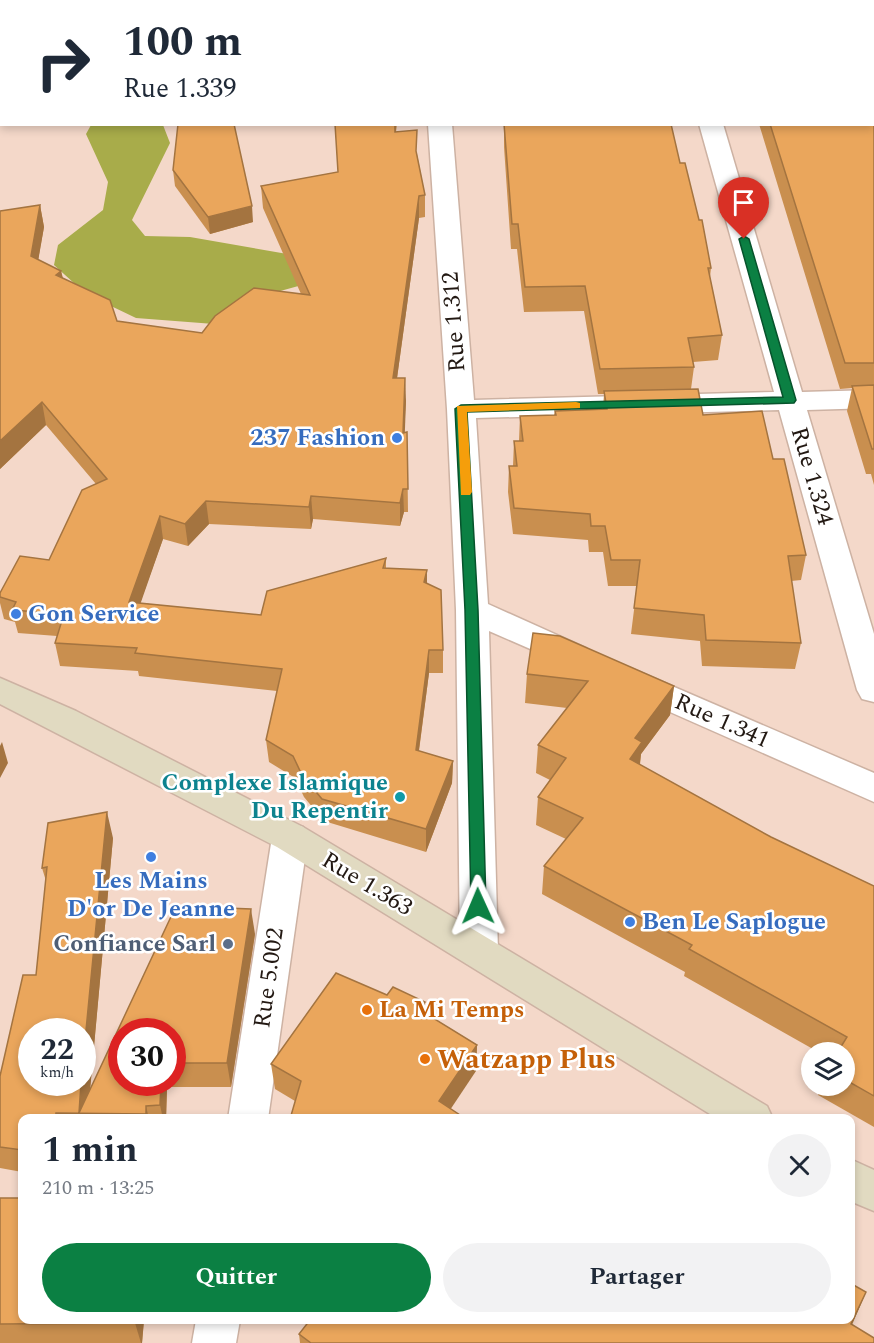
<!DOCTYPE html>
<html lang="fr">
<head>
<meta charset="utf-8">
<style>
  :root { --surface:#fff; --page:#f2f2f3; --text:#1f2937; --muted:#747a83; --accent:#0b8043 }
  body { margin:0; font-family:Spectral,serif; background:var(--page); color:var(--text); height:100vh; display:flex; flex-direction:column; font-size:22px; white-space:nowrap }
  * { box-sizing:border-box; margin:0 }
  p { font-size:20px; color:var(--muted) }
  .icon { flex:none; width:33px; height:33px; fill:none; stroke:currentColor; stroke-width:2; stroke-linecap:round; stroke-linejoin:round }
  .map { position:relative; flex:1; overflow:hidden }
  .side { position:absolute; left:18px; top:1114px; width:837px; height:210px; display:flex; flex-direction:column; background:var(--surface); border-radius:12px; box-shadow:0 3px 9px #0003 }
  .side>* { flex:none }
  .guide { position:absolute; left:0px; top:0px; width:874px; height:126px; box-shadow:0 3px 9px #0003; background:#fff; color:var(--text); overflow:hidden }
  .tools { position:absolute; left:801px; top:1042px; display:grid; gap:12px }
  .tools a { display:grid; place-items:center; width:54px; height:54px; border-radius:50%; background:var(--surface); box-shadow:0 3px 9px #0003; font-size:30px }
  .speed { position:absolute; left:18px; top:1018px; display:flex; gap:12px; font-size:30px; font-weight:700; text-align:center }
  .speed>* { display:grid; place-content:center; width:78px; height:78px; border-radius:50%; background:var(--surface); box-shadow:0 3px 9px #0003; line-height:1 }
  .speed small { font-size:15px; font-weight:400 }
  .speed .limit { border:9px solid #d22; background:#fff; color:#111 }
  .pin { position:absolute; display:grid; place-items:center; width:51px; height:51px; color:#fff; margin:-62px -26px; border-radius:50% 50% 50% 0; rotate:-45deg; box-shadow:0 0 6px #0007 }
  .pin .icon { rotate:45deg }
  .me { position:absolute; width:66px; margin:-33px; rotate:359deg; stroke-linejoin:round; filter:drop-shadow(0 0 4px #0008) }
  .turn { display:flex; align-items:center; gap:21px; height:126px; padding:0 24px; font-size:27px }
  .turn .icon { width:78px; height:78px; stroke-width:2.5 }
  .turn b { display:block; font-size:42px; line-height:51px }
  .round { display:grid; place-items:center; flex:none; width:63px; height:63px; border-radius:32px; background:var(--page) }
  .summary { display:flex; align-items:center; justify-content:space-between; height:102px; padding:0 24px }
  h1 { font-size:36px; font-weight:700; line-height:45px }
  .cta { display:flex; gap:12px; margin-top:auto; padding:12px 24px }
  .cta a { flex:1; height:69px; border-radius:36px; background:var(--accent); color:#fff; font-size:24px; font-weight:700; line-height:69px; text-align:center }
  .cta a+a { background:var(--page); color:var(--text) }
  .map>svg:first-child { display:block }
  .forest { fill:#a8ac4a }
  .lines { fill:none; stroke-linecap:round; stroke-linejoin:round }
  .minor-casing { stroke:#cdb2a3; stroke-width:3 }
  .secondary-casing { stroke:#cdb2a3; stroke-width:3 }
  .minor { fill:#fff; fill-rule:evenodd }
  .secondary { fill:#e1dac1; fill-rule:evenodd }
  .wall { fill:#c98f4f; fill-rule:evenodd }
  .shaded-wall { fill:#a47440 }
  .building { fill:#eaa65c; stroke:#a47440; stroke-width:1.5 }
  .route { fill:#0b8043; stroke:#07532c; stroke-width:1.5 }
  .slow { fill:#f59e0b }
  .shop-dot { fill:#3f7fe0; stroke:#fff; stroke-width:2 }
  .culture-dot { fill:#0f9aa8; stroke:#fff; stroke-width:2 }
  .service-dot { fill:#5c6f8a; stroke:#fff; stroke-width:2 }
  .food-dot { fill:#e8710a; stroke:#fff; stroke-width:2 }
  .labels { text-anchor:middle; dominant-baseline:central; stroke-width:5; stroke-linejoin:round; paint-order:stroke }
  .street-label { font-size:24px; fill:#231913; stroke:#fff }
  .shop-label { font-size:24px; font-weight:bold; fill:#366cbe; stroke:#fff; text-anchor:start }
  .culture-label { font-size:24px; font-weight:bold; fill:#0d838f; stroke:#fff; text-anchor:end }
  .service-label { font-size:24px; font-weight:bold; fill:#4e5e75; stroke:#fff; text-anchor:end }
  .food-label { font-size:24px; font-weight:bold; fill:#c56008; stroke:#fff; text-anchor:start }
  .near-food-label { font-size:28px; font-weight:bold; fill:#c56008; stroke:#fff; text-anchor:start }
</style>
</head>
<body>
<div class="map">
<svg width="874" height="1343" viewBox="0 0 874 1343">
  <rect width="100%" height="100%" fill="#f4d8c9"/>
  <!-- forest -->
  <g class="forest">
    <polygon points="0,0 280,0 2,2 1,46"/>
    <polygon points="91,125 163,125 170,143 132,220 145,236 190,237 293,255 302,285 237,303 214,324 136,318 86,294 54,265 58,245 103,210 108,182 86,134"/>
  </g>
  <g class="lines">
    <!-- minor casing -->
    <g class="minor-casing">
      <g id="minor">
        <rect x="419" y="0" width="22" height="2"/>
        <polygon points="466,0 488,0 465,2"/>
        <polygon points="428,124 452,124 474,400 774,392 699,124 723,124 802,392 874,390 874,408 807,410 874,634 874,702 862,699 857,690 779,410 476,418 488,604 586,648 590,656 586,664 574,668 489,631 498,952 492,963 479,968 466,963 460,952 456,610 447,409"/>
        <polygon points="630,668 874,773 874,802 618,689 613,680 618,671"/>
        <polygon points="290,823 303,827 308,837 268,1119 228,1119 272,837 277,827"/>
        <polygon points="196,1320 240,1320 236,1343 192,1343"/>
      </g>
    </g>
    <!-- secondary casing -->
    <g class="secondary-casing">
      <g id="secondary">
        <polygon points="0,678 76,711 303,827 767,1106 773,1119 718,1119 277,847 0,704"/>
        <polygon points="850,1159 874,1170 874,1211 850,1201"/>
      </g>
    </g>
    <!-- minor -->
    <use href="#minor" class="minor"/>
    <!-- secondary -->
    <use href="#secondary" class="secondary"/>
  </g>
  <!-- wall -->
  <g class="wall">
    <polygon points="495,0 710,0 709,2 494,2"/>
    <rect x="712" y="0" width="133" height="2"/>
    <polygon points="874,14 874,485 871,474 866,474 847,411 852,388 840,389 759,124 873,124"/>
    <polygon points="335,124 397,124 396,132 417,154 425,195 425,217 419,218 397,378 406,401 404,432 407,432 408,512 404,512 400,526 313,519 311,529 209,524 188,546 163,539 140,603 261,615 386,558 386,568 427,570 427,583 443,650 443,673 429,673 419,751 453,761 452,783 426,852 324,821 304,797 295,778 269,762 266,740 277,691 139,676 138,671 60,666 55,643 57,636 18,633 15,622 4,619 0,603 0,593 49,560 96,484 46,425 0,469 40,205 44,227 38,260 61,271 63,278 117,321 202,333 301,294 263,208 261,186 338,172"/>
    <polygon points="504,124 680,163 711,268 710,277 722,335 718,360 693,362 694,367 691,389 703,415 773,459 806,555 801,580 791,581 801,643 795,669 702,666 700,641 631,634 637,586 608,586 603,552 589,552 588,540 513,534 508,492 509,466 513,466 514,441 519,441 520,416 554,415 555,411 603,409 604,394 598,394 584,311 524,312 517,249 511,249 504,147"/>
    <polygon points="173,170 253,222 210,234 175,186"/>
    <polygon points="527,674 674,686 670,715 641,754 640,765 771,837 874,886 874,1127 818,1095 821,1086 844,1086 844,1053 820,1053 684,976 685,972 542,894 544,866 566,839 536,825 538,797 550,780 536,773 538,745 567,708 525,703"/>
    <path d="M 113,838 L 90,1089 L 255,934 L 231,1087 L 167,1087 L 166,1119 L 22,1119 L 22,1172 L 0,1168 L 0,1076 L 36,975 L 46,881 L 42,868 ZM 172,1032 L 172,1083 L 122,1083 Z"/>
    <polygon points="425,1013 477,1045 476,1071 295,1101 275,1089 271,1064"/>
    <polygon points="0,1198 22,1320 144,1320 142,1343 0,1343"/>
    <polygon points="866,1292 852,1325 874,1343 300,1343 299,1334 850,1320"/>
  </g>
  <!-- shaded-wall -->
  <g class="shaded-wall">
    <polygon points="419,196 419,218 394,400 393,378"/>
    <polygon points="40,205 44,227 35,279 31,256"/>
    <polygon points="252,206 253,222 210,234 208,217"/>
    <polygon points="61,271 66,293 56,275"/>
    <polygon points="405,378 406,401 404,455 403,433"/>
    <polygon points="42,402 46,425 0,469 0,441"/>
    <polygon points="403,489 404,512 400,526 400,503"/>
    <polygon points="311,496 313,519 311,529 309,507"/>
    <polygon points="206,501 209,524 188,546 185,524"/>
    <polygon points="160,516 163,539 133,625 129,602"/>
    <polygon points="427,570 427,593 424,582"/>
    <polygon points="429,650 429,673 416,772 416,750"/>
    <polygon points="674,686 670,715 641,754 639,770 630,759 635,738"/>
    <polygon points="2,742 8,763 0,778 0,746"/>
    <polygon points="453,761 452,783 426,852 426,829"/>
    <polygon points="107,812 113,838 88,1113 79,1113 81,1083 82,1083 82,1072"/>
    <polygon points="251,909 255,934 231,1087 227,1063"/>
    <polygon points="425,1002 425,1028 420,1010"/>
    <polygon points="477,1045 476,1071 444,1119 439,1101"/>
    <polygon points="161,1083 166,1083 167,1087 166,1119 163,1119 160,1105"/>
    <polygon points="146,1106 149,1119 147,1119 146,1114"/>
    <polygon points="866,1292 856,1315 843,1343 851,1324"/>
    <polygon points="135,1320 144,1320 142,1343 141,1343 135,1323"/>
  </g>
  <!-- building -->
  <g class="building">
    <rect x="286" y="0" width="123" height="2"/>
    <polygon points="495,0 658,0 658,2 497,2 494,1"/>
    <rect x="732" y="0" width="113" height="2"/>
    <polygon points="873,14 874,14 874,363 845,363 770,124 873,124"/>
    <polygon points="178,124 234,124 252,206 208,217 173,170"/>
    <polygon points="335,124 395,124 395,132 417,130 416,151 425,195 419,196 393,378 405,378 403,433 407,432 408,489 403,489 400,503 311,496 309,507 206,501 185,524 160,516 129,602 261,615 267,591 386,558 383,568 427,570 424,582 441,590 443,650 429,650 416,750 453,761 426,829 322,799 302,775 293,756 266,740 282,669 135,653 137,648 55,643 64,614 12,610 16,602 0,597 0,593 20,556 49,560 82,490 107,479 42,402 0,441 0,211 40,205 31,256 61,271 56,275 110,300 117,321 202,333 215,316 254,288 310,295 261,186 338,172"/>
    <polygon points="504,124 671,124 680,163 685,163 699,220 702,220 711,268 708,268 722,335 688,338 694,367 600,369 585,286 525,287 518,224 512,224"/>
    <polygon points="874,385 874,449 872,449 852,386"/>
    <polygon points="698,389 703,415 762,411 773,459 784,459 806,555 788,556 801,643 706,640 704,615 634,608 640,560 611,560 605,526 591,526 590,514 514,508 509,466 517,466 514,441 523,441 520,416 556,415 555,411 607,409 604,391"/>
    <polygon points="533,633 560,636 674,686 635,738 642,742 630,759 771,837 874,886 874,1096 844,1079 844,1053 837,1053 847,1037 689,949 692,945 544,866 583,818 538,797 566,758 538,745 588,681 527,674"/>
    <polygon points="107,812 82,1072 82,1032 32,1032 32,1083 81,1083 79,1113 176,906 251,909 227,1063 172,1063 172,1032 122,1032 122,1083 161,1083 160,1105 146,1106 146,1114 56,1113 55,1119 22,1119 22,1150 0,1147 0,1076 23,975 36,975 47,867 42,868 48,823"/>
    <polygon points="336,973 387,995 393,987 425,1002 420,1010 477,1045 439,1101 466,1119 290,1119 301,1081 271,1064"/>
    <polygon points="0,1198 22,1198 22,1320 135,1320 135,1323 0,1324"/>
    <polygon points="850,1283 866,1292 851,1324 874,1338 874,1343 311,1343 299,1334 310,1320 850,1320"/>
  </g>
  <!-- route -->
  <polygon class="route" points="744,236 749,239 796,400 794,403 467,412 478,610 486,906 478,913 473,911 471,906 465,610 455,409 461,405 783,397 739,239"/>
  <!-- slow -->
  <polygon class="slow" points="576,402 580,403 580,408 467,412 472,492 470,495 461,495 457,406"/>
  <!-- markers -->
  <g class="shop-dot">
    <circle cx="397" cy="438" r="6"/>
    <circle cx="16" cy="614" r="6"/>
    <circle cx="151" cy="857" r="6"/>
    <circle cx="630" cy="922" r="6"/>
  </g>
  <circle class="culture-dot" cx="400" cy="797" r="6"/>
  <circle class="service-dot" cx="228" cy="944" r="6"/>
  <g class="food-dot">
    <circle cx="367" cy="1010" r="6"/>
    <circle cx="425" cy="1059" r="6"/>
  </g>
  <g class="labels">
    <!-- street labels -->
    <g class="street-label">
      <text transform="translate(454 322) rotate(-94)">Rue 1.312</text>
      <text transform="translate(812 476) rotate(74)">Rue 1.324</text>
      <text transform="translate(722 721) rotate(24)">Rue 1.341</text>
      <text transform="translate(367 884) rotate(31)">Rue 1.363</text>
      <text transform="translate(269 978) rotate(-82)">Rue 5.002</text>
    </g>
    <!-- shop labels -->
    <g class="shop-label">
      <text x="385" y="438" text-anchor="end">237 Fashion</text>
      <text x="28" y="614">Gon Service</text>
      <text x="151" y="881" text-anchor="middle">Les Mains<tspan x="151" dy="28">D'or De Jeanne</tspan></text>
      <text x="642" y="922">Ben Le Saplogue</text>
    </g>
    <!-- culture labels -->
    <g class="culture-label">
      <text x="388" y="783">Complexe Islamique<tspan x="388" dy="28">Du Repentir</tspan></text>
    </g>
    <!-- service labels -->
    <g class="service-label">
      <text x="216" y="944">Confiance Sarl</text>
    </g>
    <!-- food labels -->
    <g class="food-label">
      <text x="379" y="1010">La Mi Temps</text>
    </g>
    <!-- near-food labels -->
    <g class="near-food-label">
      <text x="437" y="1059">Watzapp Plus</text>
    </g>
  </g>
</svg>
<div class="tools">
<a><svg class="icon" aria-label="layers" viewBox="0 0 24 24"><path d="M12 4l9 5-9 5-9-5zM3 14l9 5 9-5"/></svg></a>
</div>
<div class="speed"><div>22<small>km/h</small></div><div class="limit">30</div></div>
<div class="pin" style="left:744px;top:239px;background:#d93025"><svg class="icon" aria-label="arrive" viewBox="0 0 24 24"><path d="M6 21V4h12l-3 4 3 4H6"/></svg></div>
<svg class="me" style="left:478px;top:906px" viewBox="-20 -20 40 40"><path d="M0-17L14 15 0 8-14 15z" fill="#0b8043" stroke="#fff" stroke-width="4"/></svg>
<div class="guide">
<div class="turn"><svg class="icon" aria-label="right" viewBox="0 0 24 24"><path d="M7 20v-9h11M14 6l5 5-5 5"/></svg><div><b>100 m</b>Rue 1.339</div></div>
</div>
<section class="side">
<div class="summary"><div><h1>1 min</h1><p>210 m · 13:25</p></div><a class="round"><svg class="icon" aria-label="close" viewBox="0 0 24 24"><path d="M6 6l12 12M18 6L6 18"/></svg></a></div>
<div class="cta"><a>Quitter</a><a>Partager</a></div>
</section>
</div>
</body>
</html>
